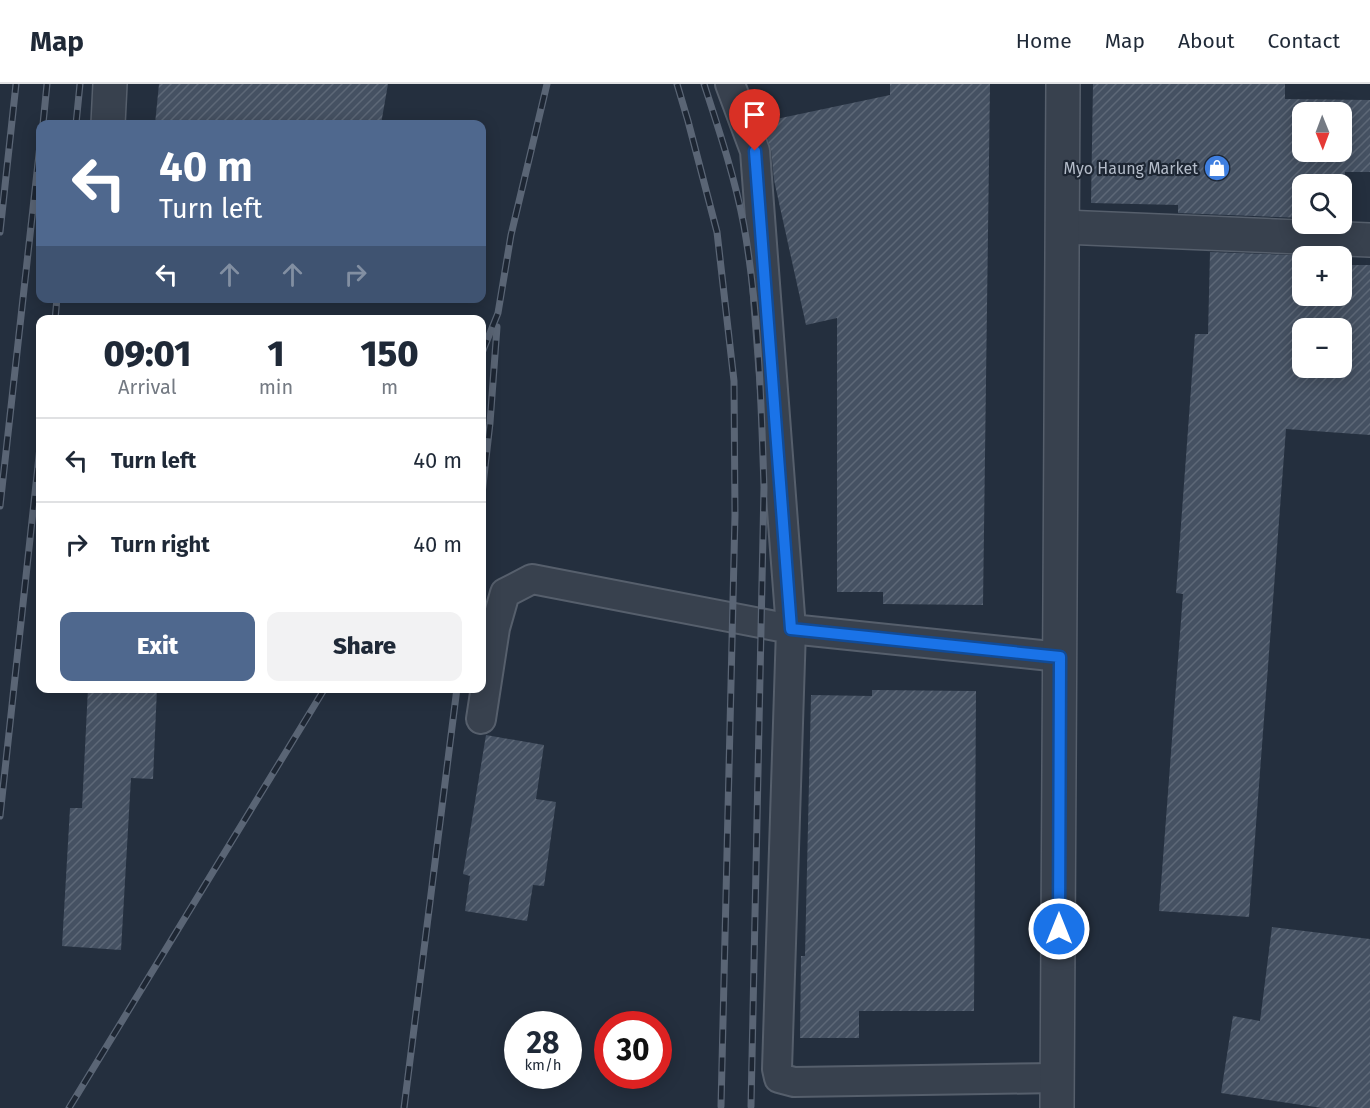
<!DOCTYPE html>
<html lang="en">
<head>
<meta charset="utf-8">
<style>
  :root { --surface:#fff; --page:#f2f2f3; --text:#1f2937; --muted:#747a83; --line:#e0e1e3; --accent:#4f688e }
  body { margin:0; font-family:"Fira Sans",sans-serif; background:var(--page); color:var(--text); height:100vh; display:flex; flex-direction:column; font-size:22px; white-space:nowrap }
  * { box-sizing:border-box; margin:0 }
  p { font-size:20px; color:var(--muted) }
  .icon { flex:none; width:33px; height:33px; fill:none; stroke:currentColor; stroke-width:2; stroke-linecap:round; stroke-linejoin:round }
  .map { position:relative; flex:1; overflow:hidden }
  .panel { position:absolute; left:36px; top:231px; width:450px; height:378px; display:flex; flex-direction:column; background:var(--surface); border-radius:12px; box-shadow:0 3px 15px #0003 }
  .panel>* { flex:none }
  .banner { position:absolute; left:36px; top:36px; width:450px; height:183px; border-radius:12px; box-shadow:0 3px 15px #0003; background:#4f688e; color:#fff; overflow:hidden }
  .needle { width:39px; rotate:179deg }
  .buttons { position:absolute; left:1292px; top:18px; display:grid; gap:12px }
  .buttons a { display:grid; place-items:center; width:60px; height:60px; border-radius:12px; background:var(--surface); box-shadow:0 3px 15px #0003; font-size:30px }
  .speed { position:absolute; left:504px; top:927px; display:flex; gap:12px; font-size:30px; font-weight:700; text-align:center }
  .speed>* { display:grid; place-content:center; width:78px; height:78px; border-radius:50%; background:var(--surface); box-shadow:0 3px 15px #0003; line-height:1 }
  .speed small { font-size:15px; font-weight:400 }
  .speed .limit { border:9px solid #d22; background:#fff; color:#111 }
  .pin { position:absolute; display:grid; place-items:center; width:51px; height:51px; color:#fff; margin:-62px -26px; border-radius:50% 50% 50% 0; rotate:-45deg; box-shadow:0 0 6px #0007 }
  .pin .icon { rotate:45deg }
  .me { position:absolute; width:66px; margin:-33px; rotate:0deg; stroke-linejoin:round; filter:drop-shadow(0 0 4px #0008) }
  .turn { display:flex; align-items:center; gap:21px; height:126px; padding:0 24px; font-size:27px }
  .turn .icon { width:78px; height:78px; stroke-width:2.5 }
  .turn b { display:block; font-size:42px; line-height:51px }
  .lanes { display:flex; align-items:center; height:57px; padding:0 24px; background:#0003; justify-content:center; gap:30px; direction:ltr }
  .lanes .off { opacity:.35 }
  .eta { display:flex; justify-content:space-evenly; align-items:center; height:102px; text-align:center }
  .eta b { font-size:36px; font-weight:800; line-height:42px }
  .button { display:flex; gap:12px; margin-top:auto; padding:12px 24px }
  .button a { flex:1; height:69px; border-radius:12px; background:var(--accent); color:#fff; font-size:24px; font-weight:800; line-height:69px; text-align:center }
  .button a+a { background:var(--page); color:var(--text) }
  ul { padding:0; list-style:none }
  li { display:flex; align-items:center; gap:18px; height:84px; padding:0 24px; border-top:2px solid var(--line) }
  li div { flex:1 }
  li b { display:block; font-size:22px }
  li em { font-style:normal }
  header { display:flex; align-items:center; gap:36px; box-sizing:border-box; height:84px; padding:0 30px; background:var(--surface); border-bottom:2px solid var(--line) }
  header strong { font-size:28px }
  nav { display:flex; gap:33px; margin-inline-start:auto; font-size:21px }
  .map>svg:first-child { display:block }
  .building { fill:url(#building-hatch); fill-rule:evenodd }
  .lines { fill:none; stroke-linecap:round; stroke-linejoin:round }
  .lane-casing { stroke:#565f6c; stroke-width:32 }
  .street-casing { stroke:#565f6c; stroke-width:36 }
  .lane { stroke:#38414e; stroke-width:28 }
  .street { stroke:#38414e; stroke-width:33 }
  .rail-casing { stroke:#5a6575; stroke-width:7 }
  .rail { stroke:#1d2633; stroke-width:4.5; stroke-dasharray:14; stroke-linecap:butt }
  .route-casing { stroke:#114b97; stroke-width:15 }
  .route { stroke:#1a73e8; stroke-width:10 }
  .labels { text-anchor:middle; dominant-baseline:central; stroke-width:4.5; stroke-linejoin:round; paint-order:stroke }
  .poi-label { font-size:16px; fill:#b4bcc9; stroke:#1d2633; text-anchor:end }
</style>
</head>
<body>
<header>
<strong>Map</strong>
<nav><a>Home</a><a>Map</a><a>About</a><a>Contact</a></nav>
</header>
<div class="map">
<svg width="1370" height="1024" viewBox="0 0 1370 1024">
  <defs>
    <pattern id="building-hatch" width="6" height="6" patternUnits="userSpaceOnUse" patternTransform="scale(1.5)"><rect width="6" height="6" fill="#455162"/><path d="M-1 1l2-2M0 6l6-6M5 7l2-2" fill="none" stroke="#5d6877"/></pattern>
  </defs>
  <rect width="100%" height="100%" fill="#242f3e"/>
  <!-- building -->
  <g class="building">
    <polygon points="159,0 388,0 381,40 155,40"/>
    <polygon points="890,0 990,0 983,521 883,520 883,508 837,508 837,234 806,241 774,96 771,65 762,38 890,11"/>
    <path d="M 1093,0 L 1285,0 L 1285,15 L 1370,16 L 1370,88 L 1345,88 L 1345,136 L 1341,136 L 1341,100 L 1302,100 L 1302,134 L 1178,129 L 1178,121 L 1091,119 ZM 1302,28 L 1341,28 L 1341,68 L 1302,68 Z"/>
    <path d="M 1210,168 L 1316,172 L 1302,172 L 1302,212 L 1341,212 L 1341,174 L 1345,174 L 1345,181 L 1370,181 L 1370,351 L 1286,345 L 1249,833 L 1159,827 L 1183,510 L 1176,509 L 1195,250 L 1208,250 ZM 1302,244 L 1341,244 L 1341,284 L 1302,284 Z"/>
    <polygon points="88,604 157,604 153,695 131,694 121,866 62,862 70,724 82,724"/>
    <polygon points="872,606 976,607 974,927 859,927 859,954 800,954 801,872 805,872 811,611 872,612"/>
    <polygon points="486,651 544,661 536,715 556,718 544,802 533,801 527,837 465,827 470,792 463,790"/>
    <polygon points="1272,843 1370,855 1370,1024 1322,1024 1221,1009 1233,932 1260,937"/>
  </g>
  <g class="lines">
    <!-- lane casing -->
    <g class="lane-casing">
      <g id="lane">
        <polyline points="730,0 755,67 791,545 1060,573"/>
        <polyline points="481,635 495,544 505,509 532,495 791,545 777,985 779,994 794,998 1057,994"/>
      </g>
    </g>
    <!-- street casing -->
    <g class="street-casing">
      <g id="street">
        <polyline points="108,40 110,0"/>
        <polyline points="1063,143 1370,156"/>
        <polyline points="1057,1024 1063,0"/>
      </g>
    </g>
    <!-- lane -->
    <use href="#lane" class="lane"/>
    <!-- street -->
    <use href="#street" class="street"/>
    <!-- rail casing -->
    <g class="rail-casing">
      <g id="rail">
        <polyline points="677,0 688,37 717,148 734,297 735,431 721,1022"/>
        <path d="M 704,0 C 719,46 735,94 744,142 C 759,228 761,316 764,403 L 751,1022"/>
        <polyline points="43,40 47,0"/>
        <polyline points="76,40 80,0"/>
        <polyline points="0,148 16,0"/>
        <polyline points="55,236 57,214"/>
        <polyline points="482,269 498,229 511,151 547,0"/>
        <polyline points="482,410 490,339 497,243"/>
        <polyline points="0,422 40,61"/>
        <polyline points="0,732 40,363"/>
        <polyline points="69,1024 325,604"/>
        <polyline points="404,1024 457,604"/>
      </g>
    </g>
    <!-- rail -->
    <use href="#rail" class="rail"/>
  </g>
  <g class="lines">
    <!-- route casing -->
    <g class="route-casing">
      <polyline id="route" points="755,67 791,545 1060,573 1059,845"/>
    </g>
    <!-- route -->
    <use href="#route" class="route"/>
  </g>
  <!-- icons -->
  <defs>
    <g id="shop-disc" transform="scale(1.35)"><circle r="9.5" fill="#3f7fe0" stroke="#1d2633"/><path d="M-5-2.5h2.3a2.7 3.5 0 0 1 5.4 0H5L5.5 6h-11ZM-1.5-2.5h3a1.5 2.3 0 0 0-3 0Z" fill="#fff"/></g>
  </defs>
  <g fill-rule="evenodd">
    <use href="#shop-disc" x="1217" y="84"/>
  </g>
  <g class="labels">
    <!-- poi labels -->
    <g class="poi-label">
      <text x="1198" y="84">Myo Haung Market</text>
    </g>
  </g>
</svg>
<div class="buttons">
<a><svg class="needle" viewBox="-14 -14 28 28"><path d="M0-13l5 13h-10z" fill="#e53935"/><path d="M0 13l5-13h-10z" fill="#747a83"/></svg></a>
<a><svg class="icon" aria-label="search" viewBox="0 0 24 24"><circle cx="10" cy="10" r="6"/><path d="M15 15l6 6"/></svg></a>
<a>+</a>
<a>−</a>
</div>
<div class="speed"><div>28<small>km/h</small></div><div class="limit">30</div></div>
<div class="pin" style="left:755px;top:67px;background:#d93025"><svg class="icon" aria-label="arrive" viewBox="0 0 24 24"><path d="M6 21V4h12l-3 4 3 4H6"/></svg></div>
<svg class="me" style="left:1059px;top:845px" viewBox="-20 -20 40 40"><circle r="17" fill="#1a73e8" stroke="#fff" stroke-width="3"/><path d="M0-11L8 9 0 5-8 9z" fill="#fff"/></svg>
<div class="banner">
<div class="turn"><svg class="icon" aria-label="left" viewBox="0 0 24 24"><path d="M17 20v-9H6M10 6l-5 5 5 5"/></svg><div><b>40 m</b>Turn left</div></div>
<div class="lanes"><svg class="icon" aria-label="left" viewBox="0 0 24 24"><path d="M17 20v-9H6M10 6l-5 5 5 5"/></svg><svg class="icon off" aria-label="ahead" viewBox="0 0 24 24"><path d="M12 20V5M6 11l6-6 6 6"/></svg><svg class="icon off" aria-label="ahead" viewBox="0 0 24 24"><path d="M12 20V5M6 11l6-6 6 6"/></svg><svg class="icon off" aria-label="right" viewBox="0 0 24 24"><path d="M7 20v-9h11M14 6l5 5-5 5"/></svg></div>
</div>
<section class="panel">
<div class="eta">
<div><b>09:01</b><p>Arrival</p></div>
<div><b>1</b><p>min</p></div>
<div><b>150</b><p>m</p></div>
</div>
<ul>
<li><svg class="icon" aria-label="left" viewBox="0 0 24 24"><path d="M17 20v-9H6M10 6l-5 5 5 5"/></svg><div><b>Turn left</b></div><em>40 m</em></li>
<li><svg class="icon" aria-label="right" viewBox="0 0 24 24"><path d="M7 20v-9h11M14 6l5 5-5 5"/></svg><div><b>Turn right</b></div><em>40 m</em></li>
</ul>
<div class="button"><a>Exit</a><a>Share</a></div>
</section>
</div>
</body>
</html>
